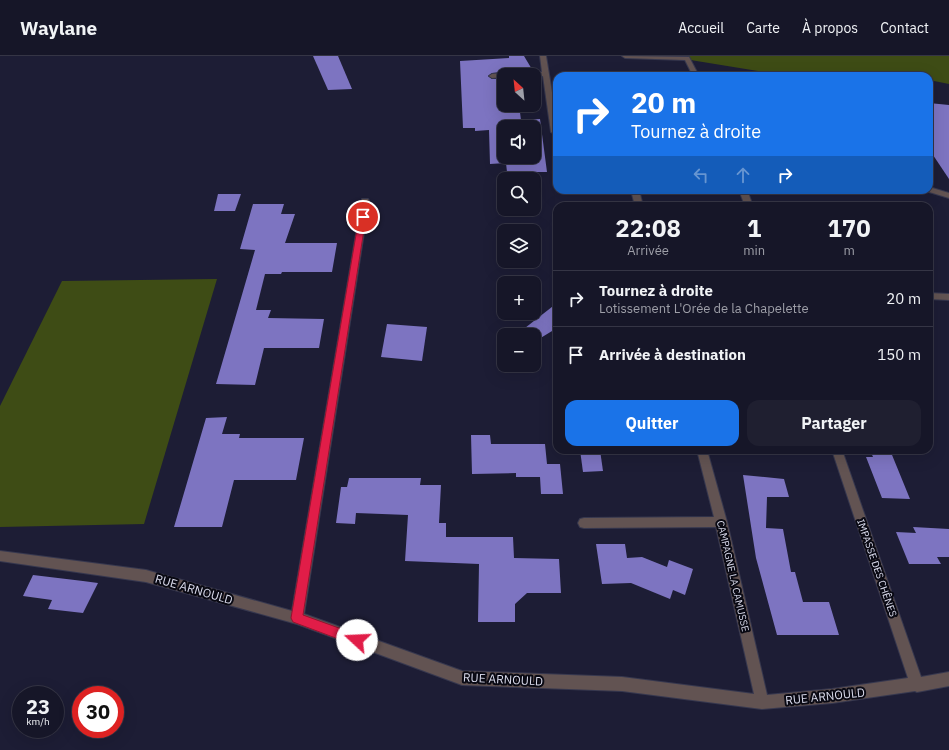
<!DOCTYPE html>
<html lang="fr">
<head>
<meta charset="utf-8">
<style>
  :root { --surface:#161628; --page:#1f1f30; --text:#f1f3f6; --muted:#9e9fa8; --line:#353545; --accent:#1a73e8 }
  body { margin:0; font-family:"IBM Plex Sans",sans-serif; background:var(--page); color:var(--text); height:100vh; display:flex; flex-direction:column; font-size:15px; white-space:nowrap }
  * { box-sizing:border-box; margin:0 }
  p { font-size:13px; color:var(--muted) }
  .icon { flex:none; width:22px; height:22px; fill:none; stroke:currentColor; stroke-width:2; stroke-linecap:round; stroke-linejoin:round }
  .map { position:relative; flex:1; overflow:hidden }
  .sheet { position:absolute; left:553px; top:146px; width:380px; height:252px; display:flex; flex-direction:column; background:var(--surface); border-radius:12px; box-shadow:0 4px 16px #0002,0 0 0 1px var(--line) }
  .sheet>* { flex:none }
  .guide { position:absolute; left:553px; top:16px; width:380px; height:122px; border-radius:12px; box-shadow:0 4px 16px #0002,0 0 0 1px var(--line); background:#1a73e8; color:#fff; overflow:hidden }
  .needle { width:26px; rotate:333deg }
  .buttons { position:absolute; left:497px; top:12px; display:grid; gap:8px }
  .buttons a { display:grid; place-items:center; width:44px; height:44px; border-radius:8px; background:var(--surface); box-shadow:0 4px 16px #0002,0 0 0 1px var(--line); font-size:20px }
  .speed { position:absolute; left:12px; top:630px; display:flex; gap:8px; font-size:20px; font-weight:700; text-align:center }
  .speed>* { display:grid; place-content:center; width:52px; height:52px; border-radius:50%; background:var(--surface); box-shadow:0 4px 16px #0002,0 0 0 1px var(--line); line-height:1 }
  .speed small { font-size:10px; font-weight:400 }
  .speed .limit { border:6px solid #d22; background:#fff; color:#111 }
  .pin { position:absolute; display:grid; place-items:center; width:34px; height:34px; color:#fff; margin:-17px; border:2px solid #fff; border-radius:50%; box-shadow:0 1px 4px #0007 }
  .me { position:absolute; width:44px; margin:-22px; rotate:290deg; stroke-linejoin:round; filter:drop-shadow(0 0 3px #0008) }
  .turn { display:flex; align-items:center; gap:14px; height:84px; padding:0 12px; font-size:18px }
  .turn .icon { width:52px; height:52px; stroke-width:2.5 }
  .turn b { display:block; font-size:28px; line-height:34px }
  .lanes { display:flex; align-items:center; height:38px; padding:0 12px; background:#0003; justify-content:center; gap:20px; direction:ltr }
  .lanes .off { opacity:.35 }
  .eta { display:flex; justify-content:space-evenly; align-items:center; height:68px; text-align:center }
  .eta b { font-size:24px; font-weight:800; line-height:28px }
  .action { display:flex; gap:8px; margin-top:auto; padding:8px 12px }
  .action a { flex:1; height:46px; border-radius:12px; background:var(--accent); color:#fff; font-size:16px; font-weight:800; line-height:46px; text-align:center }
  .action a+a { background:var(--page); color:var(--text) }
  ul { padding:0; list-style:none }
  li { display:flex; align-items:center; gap:12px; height:56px; padding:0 12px; border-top:1px solid var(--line) }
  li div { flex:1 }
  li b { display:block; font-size:15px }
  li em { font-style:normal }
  header { display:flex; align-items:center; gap:24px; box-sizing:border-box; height:56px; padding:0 20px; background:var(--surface); border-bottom:1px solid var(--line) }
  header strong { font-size:19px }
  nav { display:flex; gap:22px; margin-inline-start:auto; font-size:14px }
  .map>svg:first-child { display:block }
  .green { fill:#3e4c15 }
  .building { fill:#7d74c1; fill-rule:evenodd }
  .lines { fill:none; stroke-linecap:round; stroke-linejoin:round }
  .minor-casing { stroke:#37384f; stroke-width:2 }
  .minor { fill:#625352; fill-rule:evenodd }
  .route { fill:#e11d48; stroke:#92132f }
  .labels { text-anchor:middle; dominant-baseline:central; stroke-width:4; stroke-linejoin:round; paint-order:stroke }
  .street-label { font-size:10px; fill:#dadbec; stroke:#090913 }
  .near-street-label { font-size:12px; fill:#dadbec; stroke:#090913 }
</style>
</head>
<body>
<header>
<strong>Waylane</strong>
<nav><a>Accueil</a><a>Carte</a><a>À propos</a><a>Contact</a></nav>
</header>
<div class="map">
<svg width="949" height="694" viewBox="0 0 949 694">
  <rect width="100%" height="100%" fill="#1d1d35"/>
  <!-- green -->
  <g class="green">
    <polygon points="666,0 949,0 949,28 929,24 929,20 913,20 902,18 789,20"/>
    <polygon points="217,223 144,468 0,471 0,350 62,225"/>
  </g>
  <!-- building -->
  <g class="building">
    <polygon points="313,0 338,0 352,33 328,34"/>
    <path d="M 509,0 L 524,0 L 533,15 L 516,16 L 512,19 L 504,16 L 492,17 L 488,20 L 492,23 L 504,23 L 504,49 L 519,49 L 521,64 L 540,63 L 547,116 L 507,116 L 506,107 L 490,108 L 489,74 L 475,75 L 475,72 L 463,72 L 460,5 L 509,2 ZM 504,71 L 534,71 L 534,101 L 504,101 Z"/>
    <polygon points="929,47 949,49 949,123 929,93"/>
    <polygon points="218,138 241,138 235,155 214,155"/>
    <polygon points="253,148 284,148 281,158 295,158 285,187 337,187 332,216 282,216 281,218 265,218 256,254 271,254 268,262 324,263 319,292 264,292 255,329 216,328 255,194 240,193"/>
    <polygon points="557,247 557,272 534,286 534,279 516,279"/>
    <polygon points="387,268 427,271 422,305 381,301"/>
    <polygon points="227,361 222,378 240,378 239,382 304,382 296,424 234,424 222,471 174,471 206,362"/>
    <polygon points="471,379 490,379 491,388 545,388 547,408 560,408 563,438 541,438 540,421 516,421 516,417 472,418"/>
    <polygon points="580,394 600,394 603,415 583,416"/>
    <polygon points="870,394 890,394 910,443 882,442 866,401 873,401"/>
    <polygon points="743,419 784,423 789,441 767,441 766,472 783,473 791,516 795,516 803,546 829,546 839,579 777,579 756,502"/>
    <polygon points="349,422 421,422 420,429 441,429 439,467 446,467 446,481 513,481 514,502 559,503 561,537 527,537 515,548 515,566 478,566 479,508 405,505 408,459 356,457 355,468 336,467 341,431 347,431"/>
    <polygon points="913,471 949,473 949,501 937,501 941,508 909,508 896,476 916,477"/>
    <polygon points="596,488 625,488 627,502 642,501 667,511 669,504 693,513 685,539 673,534 670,543 631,527 602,528"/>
    <polygon points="33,519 83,525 98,527 83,557 48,553 52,544 23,540"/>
  </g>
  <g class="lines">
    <!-- minor casing -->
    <g class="minor-casing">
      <g id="minor">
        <polygon points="540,0 546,0 557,67 557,79 551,76 543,20 513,19 516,17 542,16"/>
        <polygon points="622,0 689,1 699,20 693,20 685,4 625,2"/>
        <polygon points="504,17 507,19 504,19 504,21 492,22 489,20 492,18"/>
        <polygon points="929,131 949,137 949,142 926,135 929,134"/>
        <polygon points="631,134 639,134 643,150 635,150"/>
        <polygon points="739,134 747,134 753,150 745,150"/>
        <polygon points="362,143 368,143 369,145 304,558 462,615 622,621 754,638 716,471 584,472 580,471 578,467 580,463 584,462 714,461 697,394 707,394 727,466 767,639 832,633 908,622 832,394 842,394 921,621 949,616 949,630 917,636 915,635 832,647 762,653 622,635 462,629 297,568 146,526 0,505 0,495 146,514 292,555"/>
        <polygon points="929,237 949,238 949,244 929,243"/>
      </g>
    </g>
    <!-- minor -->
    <use href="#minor" class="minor"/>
  </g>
  <!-- route -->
  <polygon class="route" points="363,158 366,161 303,559 361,580 362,584 361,588 357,590 293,566 291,562 359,161"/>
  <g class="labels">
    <!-- street labels -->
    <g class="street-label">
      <text transform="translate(877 512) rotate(71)">IMPASSE DES CHÊNES</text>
      <text transform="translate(733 520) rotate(77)">CAMPAGNE LA CAMUSSE</text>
    </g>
    <!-- near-street labels -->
    <g class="near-street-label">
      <text transform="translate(194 533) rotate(16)">RUE ARNOULD</text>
      <text transform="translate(503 623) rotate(3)">RUE ARNOULD</text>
      <text transform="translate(825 640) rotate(-6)">RUE ARNOULD</text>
    </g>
  </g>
</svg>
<div class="buttons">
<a><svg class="needle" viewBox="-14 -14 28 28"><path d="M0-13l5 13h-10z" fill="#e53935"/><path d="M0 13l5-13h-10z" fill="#9e9fa8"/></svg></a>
<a><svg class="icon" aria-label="sound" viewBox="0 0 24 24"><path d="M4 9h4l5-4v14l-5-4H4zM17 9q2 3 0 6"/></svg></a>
<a><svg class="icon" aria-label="search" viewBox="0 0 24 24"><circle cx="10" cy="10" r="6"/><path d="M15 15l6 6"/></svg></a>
<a><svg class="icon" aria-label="layers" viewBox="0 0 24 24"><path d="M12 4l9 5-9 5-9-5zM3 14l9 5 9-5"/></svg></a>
<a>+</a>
<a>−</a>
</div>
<div class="speed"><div>23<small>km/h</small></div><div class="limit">30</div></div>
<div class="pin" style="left:363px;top:161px;background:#d93025"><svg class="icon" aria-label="arrive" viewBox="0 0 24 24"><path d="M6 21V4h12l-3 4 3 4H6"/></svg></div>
<svg class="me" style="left:357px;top:584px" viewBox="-20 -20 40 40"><circle r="19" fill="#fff"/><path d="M0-13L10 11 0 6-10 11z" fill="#e11d48"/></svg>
<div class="guide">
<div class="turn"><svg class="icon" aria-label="right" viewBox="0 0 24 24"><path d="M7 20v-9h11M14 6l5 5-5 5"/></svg><div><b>20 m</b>Tournez à droite</div></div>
<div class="lanes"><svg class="icon off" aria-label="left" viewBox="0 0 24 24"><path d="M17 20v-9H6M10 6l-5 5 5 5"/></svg><svg class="icon off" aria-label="ahead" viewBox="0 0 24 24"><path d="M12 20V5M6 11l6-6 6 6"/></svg><svg class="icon" aria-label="right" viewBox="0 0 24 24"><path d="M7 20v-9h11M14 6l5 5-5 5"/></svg></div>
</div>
<section class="sheet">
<div class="eta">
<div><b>22:08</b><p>Arrivée</p></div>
<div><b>1</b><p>min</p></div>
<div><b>170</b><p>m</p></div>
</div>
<ul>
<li><svg class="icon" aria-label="right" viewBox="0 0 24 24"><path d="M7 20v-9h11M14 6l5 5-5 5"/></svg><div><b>Tournez à droite</b><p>Lotissement L'Orée de la Chapelette</p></div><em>20 m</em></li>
<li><svg class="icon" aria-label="arrive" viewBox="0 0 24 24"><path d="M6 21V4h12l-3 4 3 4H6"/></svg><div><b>Arrivée à destination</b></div><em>150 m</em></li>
</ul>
<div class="action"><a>Quitter</a><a>Partager</a></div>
</section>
</div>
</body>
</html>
